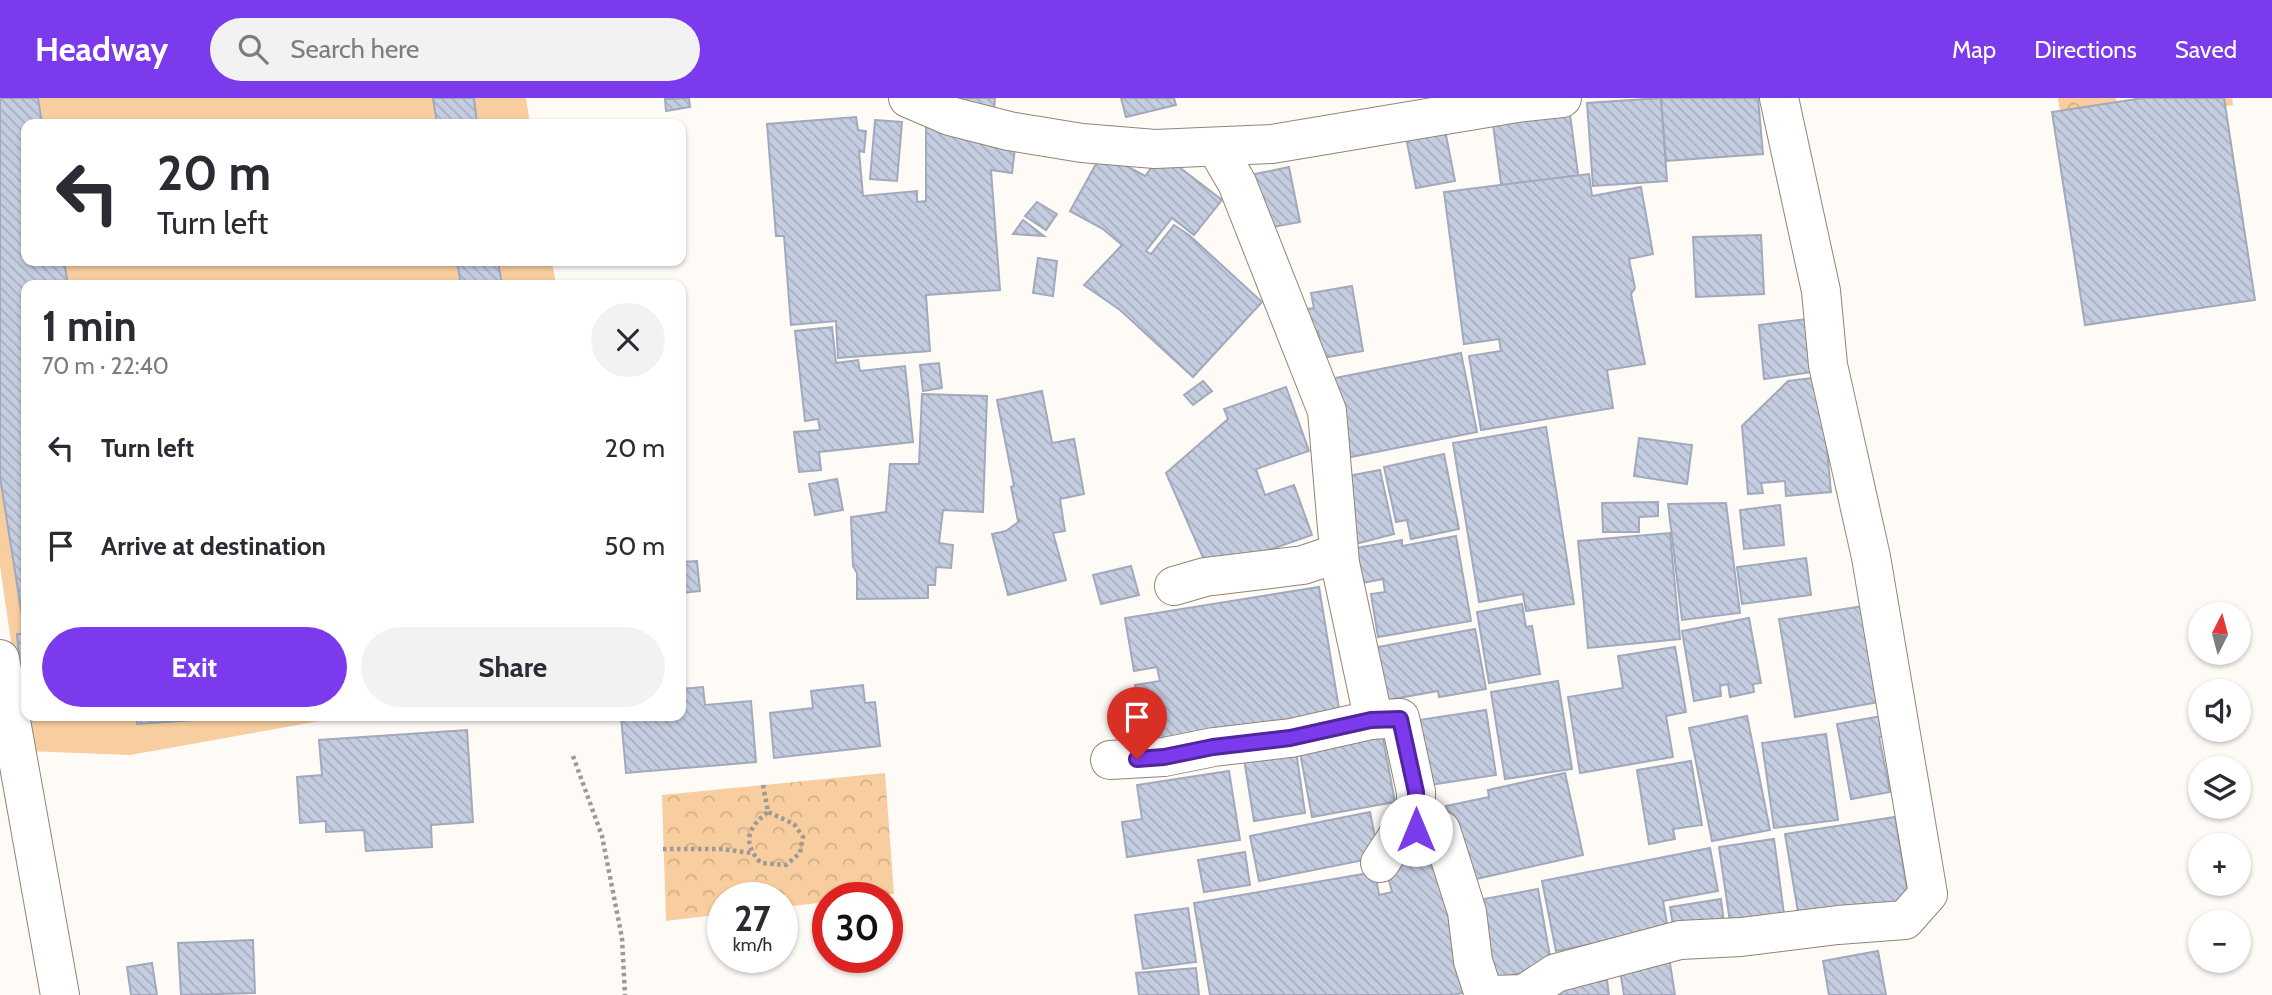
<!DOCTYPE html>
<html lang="en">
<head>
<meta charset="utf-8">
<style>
  :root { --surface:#fff; --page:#f2f2f3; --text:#2b2b33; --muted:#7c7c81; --accent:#7c3aed }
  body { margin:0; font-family:Cabin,sans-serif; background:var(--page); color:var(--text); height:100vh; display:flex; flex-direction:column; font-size:26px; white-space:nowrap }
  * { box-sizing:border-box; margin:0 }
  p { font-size:23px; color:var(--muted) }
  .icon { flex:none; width:38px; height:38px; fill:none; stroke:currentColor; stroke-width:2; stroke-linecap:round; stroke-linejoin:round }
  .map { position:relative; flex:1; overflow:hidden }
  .sheet { position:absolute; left:21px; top:182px; width:665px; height:441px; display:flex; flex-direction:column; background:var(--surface); border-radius:14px; box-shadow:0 2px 5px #0004 }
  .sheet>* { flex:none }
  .hud { position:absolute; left:21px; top:21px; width:665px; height:147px; border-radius:14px; box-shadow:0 2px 5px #0004; background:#fff; color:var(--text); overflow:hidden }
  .needle { width:46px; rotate:6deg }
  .controls { position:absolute; left:2188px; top:504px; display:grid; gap:14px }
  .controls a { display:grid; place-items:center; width:63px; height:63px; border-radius:50%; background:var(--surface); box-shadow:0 2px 5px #0004; font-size:35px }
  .speed { position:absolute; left:707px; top:784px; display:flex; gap:14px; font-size:35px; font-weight:700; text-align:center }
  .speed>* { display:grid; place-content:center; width:91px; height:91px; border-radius:50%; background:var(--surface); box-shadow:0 2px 5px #0004; line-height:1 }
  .speed small { font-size:18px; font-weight:400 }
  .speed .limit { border:10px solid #d22; background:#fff; color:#111 }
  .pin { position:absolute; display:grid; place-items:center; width:60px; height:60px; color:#fff; margin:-72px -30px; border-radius:50% 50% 50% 0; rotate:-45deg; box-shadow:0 0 7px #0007 }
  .pin .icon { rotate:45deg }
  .me { position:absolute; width:77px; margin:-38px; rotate:0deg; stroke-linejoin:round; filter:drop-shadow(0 0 5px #0008) }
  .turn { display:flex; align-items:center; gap:24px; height:147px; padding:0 21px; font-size:32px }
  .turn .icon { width:91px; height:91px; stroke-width:2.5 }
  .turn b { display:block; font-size:49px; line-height:60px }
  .round { display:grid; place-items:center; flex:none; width:74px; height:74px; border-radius:37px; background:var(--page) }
  .headline { display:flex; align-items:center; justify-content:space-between; height:119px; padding:0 21px }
  h1 { font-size:42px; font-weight:700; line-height:52px }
  .cta { display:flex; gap:14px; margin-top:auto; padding:14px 21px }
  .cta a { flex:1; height:80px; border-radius:42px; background:var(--accent); color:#fff; font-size:28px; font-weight:700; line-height:80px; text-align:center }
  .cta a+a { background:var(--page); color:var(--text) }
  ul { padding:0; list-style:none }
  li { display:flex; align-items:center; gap:21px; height:98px; padding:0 21px }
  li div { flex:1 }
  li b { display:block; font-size:26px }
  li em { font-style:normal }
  header { display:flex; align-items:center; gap:42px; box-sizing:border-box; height:98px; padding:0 35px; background:var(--accent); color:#fff }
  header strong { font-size:33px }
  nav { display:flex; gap:38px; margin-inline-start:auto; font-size:24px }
  .search { width:490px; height:63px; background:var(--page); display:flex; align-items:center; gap:18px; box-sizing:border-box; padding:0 24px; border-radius:38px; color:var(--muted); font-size:26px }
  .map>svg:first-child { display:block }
  .forest { fill:url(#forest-crowns) }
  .garden { fill:#f8cd9f }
  .building { fill:url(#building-back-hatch); stroke:#a2a9bc; stroke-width:2 }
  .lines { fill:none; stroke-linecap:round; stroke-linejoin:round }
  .minor-casing { stroke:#928475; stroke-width:40 }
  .major-casing { stroke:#928475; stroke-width:40 }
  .path { stroke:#9d9994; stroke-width:4.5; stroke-dasharray:3.5 3.5; stroke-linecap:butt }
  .minor { stroke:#fff; stroke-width:38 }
  .major { stroke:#fff; stroke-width:38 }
  .route-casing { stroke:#51269a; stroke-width:18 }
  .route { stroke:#7c3aed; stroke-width:12 }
</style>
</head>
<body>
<header>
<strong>Headway</strong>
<div class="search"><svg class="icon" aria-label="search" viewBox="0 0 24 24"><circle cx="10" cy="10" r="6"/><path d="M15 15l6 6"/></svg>Search here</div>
<nav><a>Map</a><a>Directions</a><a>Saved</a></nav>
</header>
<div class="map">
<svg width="2272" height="897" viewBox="0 0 2272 897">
  <defs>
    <pattern id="forest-crowns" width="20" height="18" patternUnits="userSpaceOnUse" patternTransform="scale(1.75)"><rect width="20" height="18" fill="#f8cd9f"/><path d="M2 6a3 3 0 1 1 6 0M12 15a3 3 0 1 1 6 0" fill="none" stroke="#d4af88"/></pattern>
    <pattern id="building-back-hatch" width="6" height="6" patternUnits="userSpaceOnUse" patternTransform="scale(1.75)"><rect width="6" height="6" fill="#c5cde0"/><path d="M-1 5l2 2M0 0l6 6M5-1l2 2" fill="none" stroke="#a8afbf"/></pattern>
  </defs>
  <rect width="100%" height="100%" fill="#fefbf7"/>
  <!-- forest -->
  <g class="forest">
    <polygon points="2058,0 2116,0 2118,11 2177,0 2232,0 2233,7 2063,33"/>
    <polygon points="885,675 894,796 861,800 828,800 828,804 782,809 782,800 723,800 723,816 666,823 662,697"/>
  </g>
  <!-- garden -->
  <polygon class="garden" points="0,0 526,0 530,26 26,26 26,163 552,163 556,187 26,187 26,618 348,618 130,657 27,653 0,468"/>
  <!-- building -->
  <g class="building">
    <polygon points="0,0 38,0 42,26 26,26 26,163 64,163 68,187 26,187 26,524 23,524 0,379"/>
    <polygon points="433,0 474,0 477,26 437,26"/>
    <polygon points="689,0 690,9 666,13 665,1"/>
    <polygon points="962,0 995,0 994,12 961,9"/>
    <polygon points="1121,0 1174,0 1176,7 1126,19"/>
    <polygon points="1661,0 1667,83 1593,88 1587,5"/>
    <polygon points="1661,0 1758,0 1763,56 1666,63"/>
    <polygon points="2143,0 2224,0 2255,202 2085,227 2052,14"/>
    <polygon points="1569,9 1580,91 1503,101 1492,19"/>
    <polygon points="856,19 858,32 866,33 864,54 859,53 863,98 917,93 917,104 926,103 926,25 1015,50 1012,75 991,72 1000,192 926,197 930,253 838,260 836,223 791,227 784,138 776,138 767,26"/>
    <polygon points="875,22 902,24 897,83 870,81"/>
    <polygon points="1444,27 1455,83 1416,90 1405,34"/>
    <polygon points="1102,55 1145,78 1162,56 1222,102 1194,137 1172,120 1146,153 1151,156 1174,127 1189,137 1262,204 1193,279 1120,212 1084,187 1122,147 1103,131 1070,113"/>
    <polygon points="1289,69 1300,124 1261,131 1250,77"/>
    <polygon points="1589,76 1592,98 1641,89 1653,156 1629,161 1635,190 1631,196 1645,266 1607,272 1613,310 1481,332 1469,258 1501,253 1499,241 1464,246 1444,94"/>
    <polygon points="1037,104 1057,116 1046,132 1025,118"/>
    <polygon points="1023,122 1044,138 1013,136"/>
    <polygon points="1761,137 1764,196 1696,199 1693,139"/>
    <polygon points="1038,160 1057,163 1053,198 1033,195"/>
    <polygon points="457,163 498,163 502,187 461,187"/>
    <polygon points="1352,188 1363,253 1322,260 1318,233 1303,235 1300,212 1314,210 1311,195"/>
    <polygon points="1807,221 1812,274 1764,281 1759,227"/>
    <polygon points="832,229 836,265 858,262 860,273 905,268 913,344 819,354 821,372 799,374 794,334 820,332 818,321 805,323 795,233"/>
    <polygon points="1461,255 1477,334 1341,361 1325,282"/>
    <polygon points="939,265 942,290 923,293 920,267"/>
    <polygon points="1820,279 1831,394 1786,398 1785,383 1761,385 1763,395 1748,396 1742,328 1788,283"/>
    <polygon points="1203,283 1212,293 1193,307 1184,297"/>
    <polygon points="1286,289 1309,353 1256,371 1265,397 1294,387 1312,437 1209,473 1166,375 1228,321 1224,311"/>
    <polygon points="1042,293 1052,345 1074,341 1084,396 1060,401 1065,433 1053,435 1066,482 1008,497 992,436 1006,433 1021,422 1018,423 1011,389 1014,388 997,302"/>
    <polygon points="922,296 987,298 983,414 943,412 939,445 953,447 951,470 936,469 935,487 928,487 928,500 857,501 857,475 853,468 851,419 886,414 890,366 919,366"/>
    <polygon points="1546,329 1574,506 1526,513 1523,496 1479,504 1453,345"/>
    <polygon points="1639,340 1692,347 1687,386 1634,378"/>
    <polygon points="1444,356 1459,431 1411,441 1407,422 1396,424 1384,369"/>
    <polygon points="1380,372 1394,436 1344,449 1337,380"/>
    <polygon points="837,381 843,412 815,417 809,386"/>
    <polygon points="1658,404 1658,418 1639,419 1639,434 1603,434 1602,405"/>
    <polygon points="1726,405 1740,515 1682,522 1668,406"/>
    <polygon points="1780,407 1784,447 1744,451 1740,412"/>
    <polygon points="1670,435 1680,541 1588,550 1578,443"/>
    <polygon points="1456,438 1471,523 1378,539 1371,496 1385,494 1383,481 1362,485 1356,450 1402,442 1402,448"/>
    <polygon points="1806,460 1811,497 1742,506 1737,469"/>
    <polygon points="697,463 700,493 681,495 681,464"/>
    <polygon points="1131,468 1139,497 1101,506 1093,477"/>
    <polygon points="1319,489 1340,617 1146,652 1135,587 1160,583 1157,569 1134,573 1125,520"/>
    <polygon points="1522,506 1526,529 1532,528 1540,576 1489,585 1477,514"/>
    <polygon points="1864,508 1879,604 1795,619 1779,521"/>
    <polygon points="1749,520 1761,585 1753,586 1754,594 1730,599 1728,586 1720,588 1721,598 1694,603 1682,533"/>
    <polygon points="1475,531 1486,591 1439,599 1438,593 1376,604 1367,551"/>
    <polygon points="17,536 26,536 26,618 70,618 70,620 24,623"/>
    <polygon points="1675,549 1686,614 1666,618 1673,659 1580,675 1568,599 1623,590 1618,558"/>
    <polygon points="1558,583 1572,671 1505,681 1491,594"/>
    <polygon points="863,587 865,605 875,604 880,648 774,660 770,615 813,610 811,593"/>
    <polygon points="703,589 705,607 751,603 756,664 626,675 621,618 681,618 681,591"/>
    <polygon points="1486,612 1496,677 1429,687 1419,622"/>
    <polygon points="1887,617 1891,637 1879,639 1890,694 1851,701 1837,626"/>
    <polygon points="137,618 252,618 137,626"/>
    <polygon points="1747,618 1770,732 1712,743 1689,630"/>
    <polygon points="467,632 473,724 431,727 432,749 366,753 364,732 326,734 326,723 300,725 297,679 322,677 319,642"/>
    <polygon points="1382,635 1395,704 1312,719 1299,649"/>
    <polygon points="1826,636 1838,722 1774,730 1762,645"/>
    <polygon points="1296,653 1305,715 1254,723 1244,661"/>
    <polygon points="1691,663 1702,727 1673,731 1675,741 1649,746 1637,672"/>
    <polygon points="1229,673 1240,742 1127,759 1122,724 1142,721 1137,687"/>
    <polygon points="1565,675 1583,757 1463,784 1446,708 1489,699 1488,692"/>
    <polygon points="1370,714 1379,759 1259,783 1250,738"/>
    <polygon points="1895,719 1909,804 1799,820 1785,736"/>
    <polygon points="1774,741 1784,816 1730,824 1719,749"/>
    <polygon points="1710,750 1718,793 1663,803 1668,831 1556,853 1542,783"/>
    <polygon points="1245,754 1250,787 1204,794 1198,762"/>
    <polygon points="1433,758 1469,893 1454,897 1210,897 1194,805 1375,774 1379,797 1392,794 1386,771"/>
    <polygon points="1538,791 1552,870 1487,881 1473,803"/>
    <polygon points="1721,801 1724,825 1674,834 1670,809"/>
    <polygon points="1188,810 1196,864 1143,871 1135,817"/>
    <polygon points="253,842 255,895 181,897 178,845"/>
    <polygon points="1878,853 1886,897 1829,897 1823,863"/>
    <polygon points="1669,859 1675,897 1624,897 1619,866"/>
    <polygon points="152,865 157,897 131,897 127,869"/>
    <polygon points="1196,870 1199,897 1139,897 1136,875"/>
    <polygon points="1607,882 1609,897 1548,897 1547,892"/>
  </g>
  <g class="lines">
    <!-- minor casing -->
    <g class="minor-casing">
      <g id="minor">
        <polyline points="908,0 950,18 1009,33 1082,45 1155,51 1272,46 1517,5 1562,0"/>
        <polyline points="1174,488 1205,479 1303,467 1339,455"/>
        <polyline points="1371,622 1400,620 1416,694 1416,732 1397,739 1380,765"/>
        <polyline points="1110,662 1164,659 1214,649 1291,640 1371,622 1370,605 1340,465 1327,313 1237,85 1216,49"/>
        <polyline points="1416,732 1441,732 1467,814 1473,863 1484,897"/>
        <polyline points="1492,897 1524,896 1556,875 1680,842 1741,839 1838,827 1905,822 1928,796 1871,459 1828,267 1821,193 1779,0"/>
      </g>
    </g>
    <!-- major casing -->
    <g class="major-casing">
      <polyline id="major" points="0,561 60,897"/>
    </g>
    <!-- path -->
    <g class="path">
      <polyline points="573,658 602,738 622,840 625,897"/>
      <path d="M 763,687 L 768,714 C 747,730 742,745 761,765 L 786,767 L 800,755 L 803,739 L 794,726 L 768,714"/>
      <polyline points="663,751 723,751 751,755"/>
    </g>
    <!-- minor -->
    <use href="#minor" class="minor"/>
    <!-- major -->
    <use href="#major" class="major"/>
  </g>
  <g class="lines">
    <!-- route casing -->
    <g class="route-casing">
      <polyline id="route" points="1137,661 1164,659 1213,649 1290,640 1371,622 1400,621 1416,694 1416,732"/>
    </g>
    <!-- route -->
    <use href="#route" class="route"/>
  </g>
</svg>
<div class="controls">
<a><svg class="needle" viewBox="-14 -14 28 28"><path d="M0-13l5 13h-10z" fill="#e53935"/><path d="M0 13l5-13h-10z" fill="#7c7c81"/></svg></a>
<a><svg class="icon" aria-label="sound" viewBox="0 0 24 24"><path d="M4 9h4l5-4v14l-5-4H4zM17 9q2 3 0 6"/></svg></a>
<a><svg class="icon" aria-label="layers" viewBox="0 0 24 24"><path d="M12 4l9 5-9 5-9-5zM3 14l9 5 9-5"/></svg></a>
<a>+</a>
<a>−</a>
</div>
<div class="speed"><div>27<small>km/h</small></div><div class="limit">30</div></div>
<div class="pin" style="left:1137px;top:661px;background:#d93025"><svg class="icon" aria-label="arrive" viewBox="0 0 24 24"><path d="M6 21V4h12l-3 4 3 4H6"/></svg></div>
<svg class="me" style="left:1416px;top:732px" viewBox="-20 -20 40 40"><circle r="19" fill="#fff"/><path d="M0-13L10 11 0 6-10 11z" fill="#7c3aed"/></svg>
<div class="hud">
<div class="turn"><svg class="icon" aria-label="left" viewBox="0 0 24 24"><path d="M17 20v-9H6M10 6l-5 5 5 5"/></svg><div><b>20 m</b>Turn left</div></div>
</div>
<section class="sheet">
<div class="headline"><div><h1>1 min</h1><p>70 m · 22:40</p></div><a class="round"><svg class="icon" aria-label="close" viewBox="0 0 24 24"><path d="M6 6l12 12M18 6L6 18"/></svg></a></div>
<ul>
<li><svg class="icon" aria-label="left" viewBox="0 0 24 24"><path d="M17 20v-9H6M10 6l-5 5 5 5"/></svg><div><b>Turn left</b></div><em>20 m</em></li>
<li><svg class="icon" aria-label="arrive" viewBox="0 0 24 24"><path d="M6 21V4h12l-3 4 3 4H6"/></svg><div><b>Arrive at destination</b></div><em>50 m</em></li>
</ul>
<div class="cta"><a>Exit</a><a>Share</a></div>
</section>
</div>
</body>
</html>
